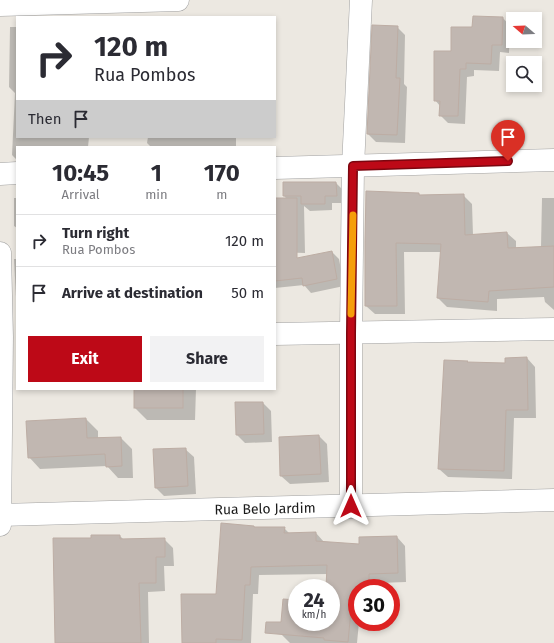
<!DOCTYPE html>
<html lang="en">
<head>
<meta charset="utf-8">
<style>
  :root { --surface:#fff; --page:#f2f2f3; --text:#2b2b33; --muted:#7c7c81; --line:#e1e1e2; --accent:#bd0917 }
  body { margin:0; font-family:"Fira Sans",sans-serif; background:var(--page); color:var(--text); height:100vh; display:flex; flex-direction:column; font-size:15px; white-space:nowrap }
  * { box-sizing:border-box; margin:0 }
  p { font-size:13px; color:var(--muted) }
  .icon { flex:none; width:22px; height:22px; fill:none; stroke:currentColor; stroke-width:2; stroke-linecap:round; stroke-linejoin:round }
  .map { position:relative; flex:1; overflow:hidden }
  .panel { position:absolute; left:16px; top:146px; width:260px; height:244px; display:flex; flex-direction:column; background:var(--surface); border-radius:0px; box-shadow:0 2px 6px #0003 }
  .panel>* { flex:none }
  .top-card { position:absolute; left:16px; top:16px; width:260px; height:122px; border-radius:0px; box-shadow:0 2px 6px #0003; background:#fff; color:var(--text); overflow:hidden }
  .needle { width:26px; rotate:289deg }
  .buttons { position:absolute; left:506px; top:12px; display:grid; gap:8px }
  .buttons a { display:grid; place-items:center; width:36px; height:36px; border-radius:0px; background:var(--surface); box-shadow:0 2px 6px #0003; font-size:20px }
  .speed { position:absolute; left:288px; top:579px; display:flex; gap:8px; font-size:20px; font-weight:700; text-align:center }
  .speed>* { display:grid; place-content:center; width:52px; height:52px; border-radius:50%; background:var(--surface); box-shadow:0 2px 6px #0003; line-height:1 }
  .speed small { font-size:10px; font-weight:400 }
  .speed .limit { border:6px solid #d22; background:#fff; color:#111 }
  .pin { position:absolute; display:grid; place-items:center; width:34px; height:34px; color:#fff; margin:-41px -17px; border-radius:50% 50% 50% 0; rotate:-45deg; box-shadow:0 0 4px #0007 }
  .pin .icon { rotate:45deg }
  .me { position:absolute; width:44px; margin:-22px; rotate:0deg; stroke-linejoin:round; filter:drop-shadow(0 0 3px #0008) }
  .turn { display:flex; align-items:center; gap:14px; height:84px; padding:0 12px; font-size:18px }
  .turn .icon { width:52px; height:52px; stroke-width:2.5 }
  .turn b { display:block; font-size:28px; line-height:34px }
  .then { display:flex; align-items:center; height:38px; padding:0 12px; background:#0003; gap:8px; font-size:15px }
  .eta { display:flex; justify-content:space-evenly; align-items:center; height:68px; text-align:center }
  .eta b { font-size:24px; font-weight:700; line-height:28px }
  .cta { display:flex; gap:8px; margin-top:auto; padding:8px 12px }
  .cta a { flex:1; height:46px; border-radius:0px; background:var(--accent); color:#fff; font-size:16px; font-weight:700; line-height:46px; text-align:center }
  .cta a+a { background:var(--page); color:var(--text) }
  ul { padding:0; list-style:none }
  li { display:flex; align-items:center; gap:12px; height:52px; padding:0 12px; border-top:1px solid var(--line) }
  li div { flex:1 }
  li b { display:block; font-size:15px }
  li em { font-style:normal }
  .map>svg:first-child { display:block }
  .shadow { fill:#0003 }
  .building { fill:#c1b7b1; stroke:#bdada4 }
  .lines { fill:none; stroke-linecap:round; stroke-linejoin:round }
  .minor-casing { stroke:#a2a2a2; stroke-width:23 }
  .minor { stroke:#fff; stroke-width:22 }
  .route-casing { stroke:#7b060f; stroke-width:10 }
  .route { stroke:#bd0917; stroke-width:7 }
  .slow { stroke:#f59e0b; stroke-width:7 }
  .labels { text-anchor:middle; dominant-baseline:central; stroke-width:4; stroke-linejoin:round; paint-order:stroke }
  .street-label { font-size:14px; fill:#1b1b1b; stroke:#fff }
</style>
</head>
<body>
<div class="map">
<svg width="554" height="643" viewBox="0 0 554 643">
  <rect width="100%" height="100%" fill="#ece8e1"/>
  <!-- shadow -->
  <g class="shadow">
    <polygon points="503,18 510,26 509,53 500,52 499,71 474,70 474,76 467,77 465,124 448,123 440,115 440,106 435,100 452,52 473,28"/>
    <polygon points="10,27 17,27 17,137 89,137 88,147 17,147 17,160 12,155 15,93 9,87"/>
    <polygon points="397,27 405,35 404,84 407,87 405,143 376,142 368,134"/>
    <polygon points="148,137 236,137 236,147 151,147 147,143"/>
    <polygon points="336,183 343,190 343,203 332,203 332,210 310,211 304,206 305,253 275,252 275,199 287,199 284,196"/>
    <polygon points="419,194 421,196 463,195 472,204 473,235 507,233 516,241 516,249 541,247 542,198 554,198 554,310 545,302 544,297 497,299 497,311 447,307 438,298 442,252 404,252 405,314 375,314 366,306"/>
    <polygon points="14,198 17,198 17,228 14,226"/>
    <polygon points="332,252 339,259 344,286 311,293 304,285 275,288 275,266"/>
    <polygon points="14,259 17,259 17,316"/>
    <polygon points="527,358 535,367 536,418 514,418 512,479 448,477 439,469 445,361 467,362 469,363 506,364 506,359"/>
    <polygon points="135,389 196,389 195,420 147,420 135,408"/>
    <polygon points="236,403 263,403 271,411 272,442 245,443 237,435"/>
    <polygon points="86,419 98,431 98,438 121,438 132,449 133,478 118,478 107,466 40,469 29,457"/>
    <polygon points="319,436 327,444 329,482 290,484 281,476"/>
    <polygon points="185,449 194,457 196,494 164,496 156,488"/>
    <polygon points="254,526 255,528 284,528 290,534 316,533 324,542 360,545 397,537 405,546 406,582 378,583 377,588 357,588 357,622 359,622 357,643 290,643 281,634 297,601 297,622 331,622 331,588 327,588 328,574 259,575 258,594 253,594 251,643 183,643 217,594"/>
    <polygon points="120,536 124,540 164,539 173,548 174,566 164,566 165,591 148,592 149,643 56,643 92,538"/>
  </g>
  <!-- building -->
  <g class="building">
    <polygon points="473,16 503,17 502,45 492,45 491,64 466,63 466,69 460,69 458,116 439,116 440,101 434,101 434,51 451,51 451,27 472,27"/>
    <polygon points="372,25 398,26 396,78 400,78 397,135 367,134"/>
    <polygon points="283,182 336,182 337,196 325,196 325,204 301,204 301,196 283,196"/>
    <polygon points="366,191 419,193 419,195 464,194 465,235 507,232 508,248 554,246 554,287 489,291 488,302 437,298 441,244 396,243 397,306 365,306 365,242"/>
    <polygon points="275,198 297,198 297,258 332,251 337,279 303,286 302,278 275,281"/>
    <polygon points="527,357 528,410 506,410 504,471 438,469 444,360 468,361 467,362 505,363 505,358"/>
    <rect x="134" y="389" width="49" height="19"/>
    <polygon points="235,402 263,402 264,434 236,435"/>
    <polygon points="86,418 87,438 121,437 122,466 106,467 105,454 28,458 26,421"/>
    <polygon points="319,435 321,474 280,476 279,437"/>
    <polygon points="186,448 188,486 155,488 153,449"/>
    <polygon points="221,523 254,526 254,527 285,527 284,533 316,532 316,541 359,544 359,537 397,536 398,573 369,574 369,588 357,588 357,589 353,589 348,642 324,640 324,638 265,633 266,622 281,622 283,599 297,600 297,622 331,622 331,588 326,588 327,565 251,567 250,585 245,585 242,640 216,639 216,643 182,643 181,594 216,594"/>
    <polygon points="91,535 120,535 120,539 165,538 165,557 156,557 156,583 139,583 141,643 55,643 53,538 91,538"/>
  </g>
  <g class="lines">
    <!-- minor casing -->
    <g class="minor-casing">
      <g id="minor">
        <polyline points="0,5 178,0"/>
        <polyline points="275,168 554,160"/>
        <polyline points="0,174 17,173"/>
        <polyline points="0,253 2,337 0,525"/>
        <polyline points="275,334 554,329"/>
        <polyline points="351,507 351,334 353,166 361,0"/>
        <polyline points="0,515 554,500"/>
      </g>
    </g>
    <!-- minor -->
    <use href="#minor" class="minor"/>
  </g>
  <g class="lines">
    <!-- route casing -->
    <g class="route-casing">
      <polyline id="route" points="351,506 351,334 353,166 508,161"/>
    </g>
    <!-- route -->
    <use href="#route" class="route"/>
    <!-- slow -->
    <polyline class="slow" points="351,314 353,215"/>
  </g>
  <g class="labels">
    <!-- street labels -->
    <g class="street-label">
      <text transform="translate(265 509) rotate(-1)">Rua Belo Jardim</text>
    </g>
  </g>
</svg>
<div class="buttons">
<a><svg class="needle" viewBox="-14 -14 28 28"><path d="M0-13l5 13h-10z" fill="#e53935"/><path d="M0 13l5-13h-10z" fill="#7c7c81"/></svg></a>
<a><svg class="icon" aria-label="search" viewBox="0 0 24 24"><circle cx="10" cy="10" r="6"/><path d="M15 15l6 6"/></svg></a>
</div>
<div class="speed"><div>24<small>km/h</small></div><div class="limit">30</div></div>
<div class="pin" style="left:508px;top:161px;background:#d93025"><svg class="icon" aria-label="arrive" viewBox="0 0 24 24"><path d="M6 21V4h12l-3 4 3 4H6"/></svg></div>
<svg class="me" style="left:351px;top:506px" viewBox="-20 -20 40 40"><path d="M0-17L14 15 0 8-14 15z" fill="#bd0917" stroke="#fff" stroke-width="4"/></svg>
<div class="top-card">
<div class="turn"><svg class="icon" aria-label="right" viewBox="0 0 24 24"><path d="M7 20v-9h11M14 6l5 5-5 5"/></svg><div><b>120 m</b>Rua Pombos</div></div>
<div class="then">Then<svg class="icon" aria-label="arrive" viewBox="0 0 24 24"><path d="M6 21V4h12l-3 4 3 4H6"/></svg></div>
</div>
<section class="panel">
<div class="eta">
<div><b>10:45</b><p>Arrival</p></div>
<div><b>1</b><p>min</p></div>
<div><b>170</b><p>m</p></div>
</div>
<ul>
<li><svg class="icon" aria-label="right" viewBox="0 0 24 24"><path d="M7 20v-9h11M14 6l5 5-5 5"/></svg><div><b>Turn right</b><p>Rua Pombos</p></div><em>120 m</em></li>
<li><svg class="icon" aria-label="arrive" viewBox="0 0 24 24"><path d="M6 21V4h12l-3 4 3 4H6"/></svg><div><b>Arrive at destination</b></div><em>50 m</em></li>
</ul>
<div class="cta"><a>Exit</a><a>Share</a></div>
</section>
</div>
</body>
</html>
